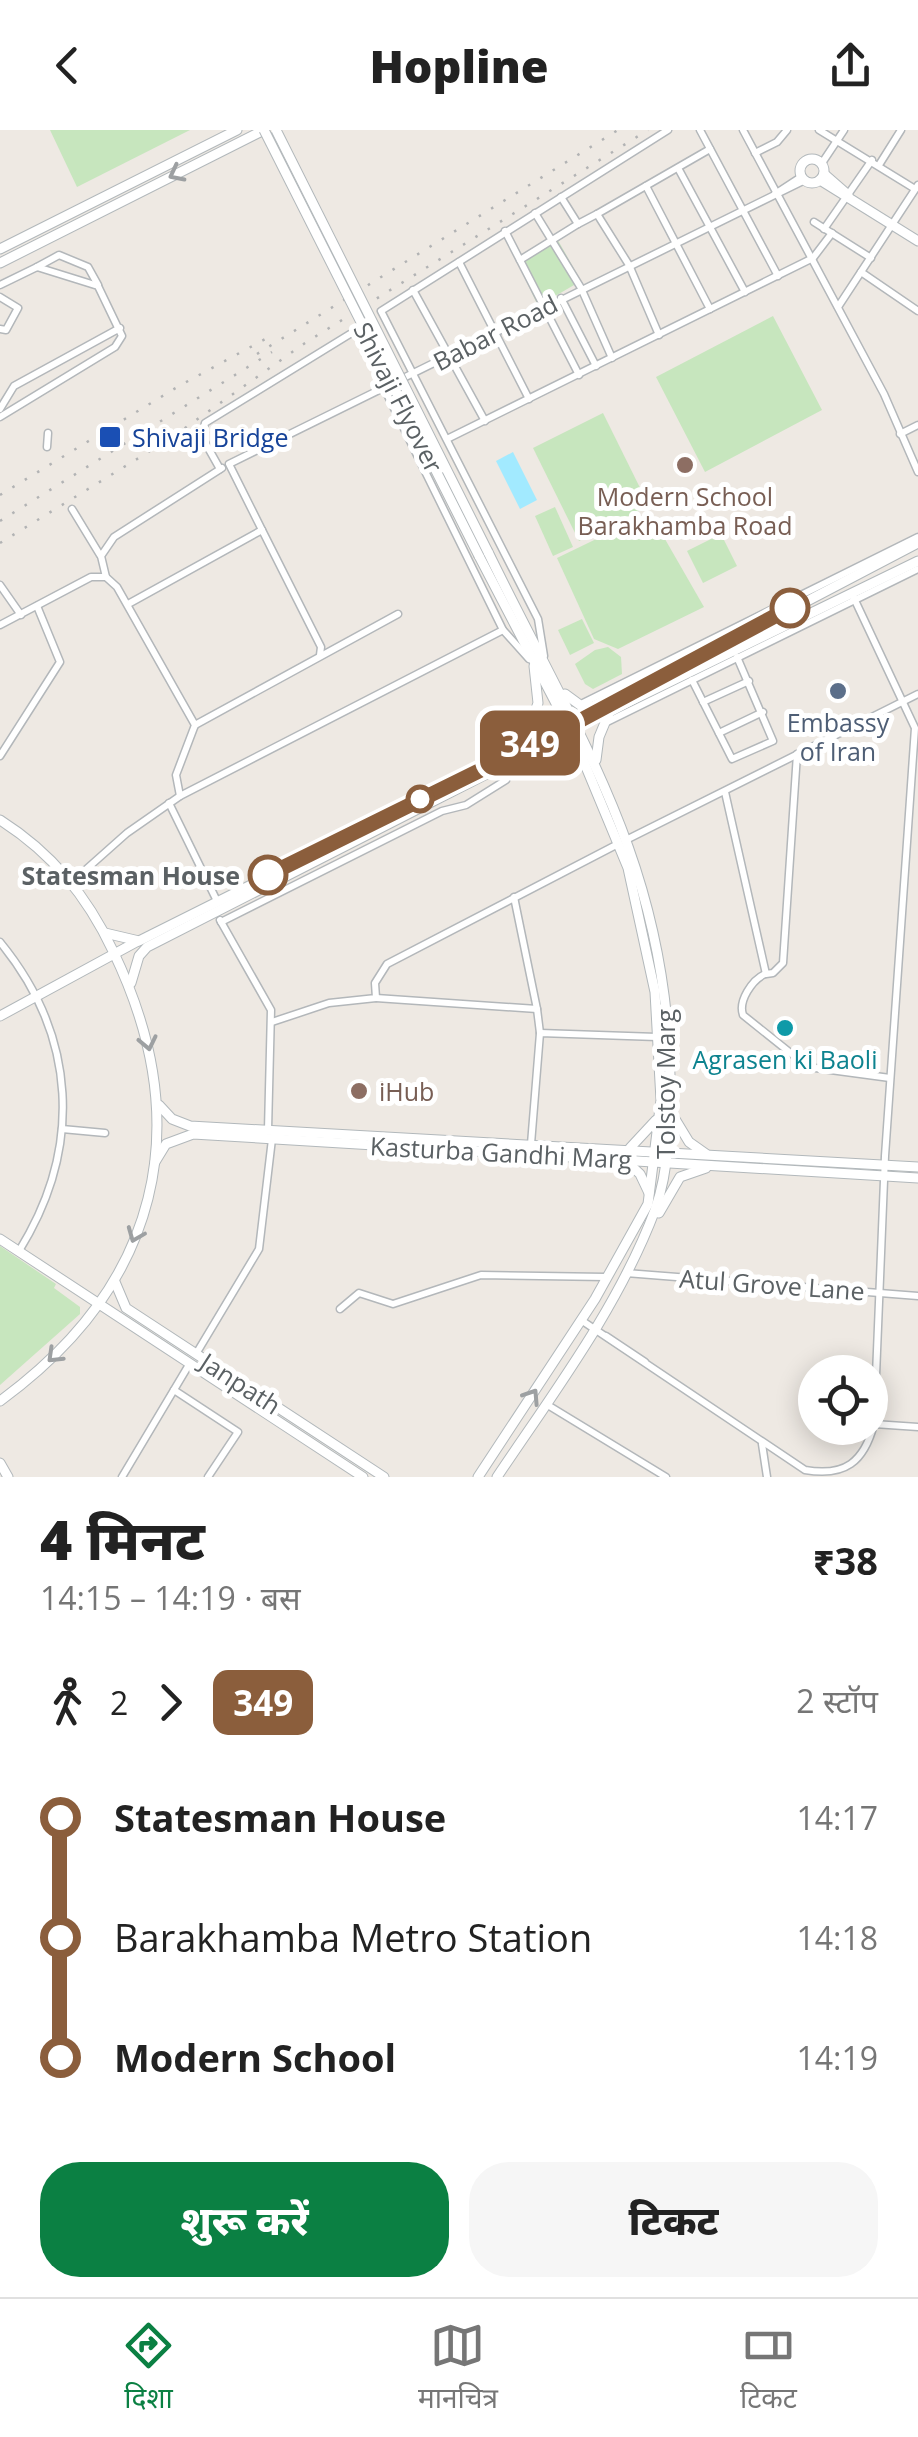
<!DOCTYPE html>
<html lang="hi">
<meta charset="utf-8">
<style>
body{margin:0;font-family:"Open Sans","Noto Sans Devanagari",sans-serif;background:#f6f6f6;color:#222;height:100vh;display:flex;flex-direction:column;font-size:38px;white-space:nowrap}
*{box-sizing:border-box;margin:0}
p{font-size:32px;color:#767676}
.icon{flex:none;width:55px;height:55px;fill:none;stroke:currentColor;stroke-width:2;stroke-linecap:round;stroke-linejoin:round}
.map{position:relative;height:1347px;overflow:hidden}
.drawer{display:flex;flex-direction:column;background:#fff;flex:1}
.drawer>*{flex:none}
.badge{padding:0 20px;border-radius:15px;font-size:35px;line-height:65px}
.controls{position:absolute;left:798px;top:1225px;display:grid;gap:20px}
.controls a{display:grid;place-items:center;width:90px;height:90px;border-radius:50%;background:#fff;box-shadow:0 5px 25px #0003;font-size:50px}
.map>.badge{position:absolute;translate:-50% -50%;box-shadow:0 0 0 5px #fff}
.legs{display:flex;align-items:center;gap:15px;height:110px;padding:0 40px;font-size:32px}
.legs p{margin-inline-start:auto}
.head{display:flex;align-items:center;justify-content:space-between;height:170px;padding:0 40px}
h1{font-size:55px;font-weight:800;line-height:75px}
.primary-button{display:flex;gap:20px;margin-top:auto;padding:20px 40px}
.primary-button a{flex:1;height:115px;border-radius:40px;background:#0b8043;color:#fff;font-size:40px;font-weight:800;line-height:115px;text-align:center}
.primary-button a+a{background:#f6f6f6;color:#222}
ul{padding:0 40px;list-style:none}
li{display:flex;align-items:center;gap:35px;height:120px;font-size:38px}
li i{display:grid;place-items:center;width:15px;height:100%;margin:0 12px;background:currentColor}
li i::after{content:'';width:25px;height:25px;margin:-12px;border:8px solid;border-radius:50%;background:#fff}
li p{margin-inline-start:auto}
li:first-child i{background:linear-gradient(#0000 50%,currentColor 0)}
li:last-child i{background:linear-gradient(currentColor 50%,#0000 0)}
header{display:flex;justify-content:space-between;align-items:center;height:130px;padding:0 40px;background:#fff;font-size:45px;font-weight:800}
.menu{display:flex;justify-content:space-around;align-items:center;height:140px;border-top:2px solid #e0e0e0;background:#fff;font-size:28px;color:#767676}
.menu a{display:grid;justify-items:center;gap:5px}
.menu .active{color:#0b8043}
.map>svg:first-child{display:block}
.green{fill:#c7e6be}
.water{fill:#a2eaff}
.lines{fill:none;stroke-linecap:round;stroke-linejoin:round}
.street-casing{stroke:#b3b7ba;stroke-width:9}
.secondary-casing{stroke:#b2b8bb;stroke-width:11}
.street{stroke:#fff;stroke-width:6}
.secondary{stroke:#fff;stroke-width:9}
.rail{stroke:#b2b3b4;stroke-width:2.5;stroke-dasharray:2.5 12;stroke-linecap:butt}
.secondary-bridge-casing{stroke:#b2b8bb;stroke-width:11;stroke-linecap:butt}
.secondary-bridge{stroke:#fff;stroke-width:9}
.oneway{stroke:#9da0a2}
.line-1-casing{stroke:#fff;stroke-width:22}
.line-1{stroke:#8b5e3c;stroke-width:15}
.transit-dot{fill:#1a4fb4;stroke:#fff;stroke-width:4}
.education-dot{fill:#8d6e63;stroke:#fff;stroke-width:4}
.stop-1-dot{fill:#fff;stroke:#8b5e3c;stroke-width:5}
.service-dot{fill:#5c6f8a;stroke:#fff;stroke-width:4}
.culture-dot{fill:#0f9aa8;stroke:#fff;stroke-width:4}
.labels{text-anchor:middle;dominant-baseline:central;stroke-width:10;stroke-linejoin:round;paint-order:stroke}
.street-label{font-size:25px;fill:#5b6164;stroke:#fff}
.transit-label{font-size:25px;fill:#164399;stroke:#fff;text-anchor:start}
.education-label{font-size:25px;fill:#785e54;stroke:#fff}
.service-label{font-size:25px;fill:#4e5e75;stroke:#fff}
.stop-label{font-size:25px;font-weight:bold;fill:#5b6164;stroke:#fff;text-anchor:end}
.culture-label{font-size:25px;fill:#0d838f;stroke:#fff}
</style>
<header><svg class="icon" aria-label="back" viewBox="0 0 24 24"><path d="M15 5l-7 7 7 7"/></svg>Hopline<svg class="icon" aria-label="share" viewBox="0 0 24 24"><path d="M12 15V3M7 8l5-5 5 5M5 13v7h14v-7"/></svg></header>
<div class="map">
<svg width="918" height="1347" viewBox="0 0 918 1347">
<rect width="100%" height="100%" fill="#eee9e3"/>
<!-- green -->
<g class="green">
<polygon points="50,0 190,0 77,57"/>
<polygon points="555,105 581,151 538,176 516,129"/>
<polygon points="773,186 822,280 705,342 656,247"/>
<polygon points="603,283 649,376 579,411 533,318"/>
<polygon points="555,377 573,417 553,426 535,386"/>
<polygon points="650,383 704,477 618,519 594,509 557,428"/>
<polygon points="721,404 737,436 703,453 687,421"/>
<polygon points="582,489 594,513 570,525 558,500"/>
<polygon points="608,517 621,527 622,544 593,559 585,554 575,534 595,520"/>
<polygon points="0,1116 56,1154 54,1158 80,1177 80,1184 0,1255"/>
</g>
<!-- water -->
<polygon class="water" points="513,322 537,370 520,379 496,331"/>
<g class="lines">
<defs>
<g id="street">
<polyline points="700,0 778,146"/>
<polyline points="743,0 884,264 918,342"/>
<polyline points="819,0 915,59"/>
<polyline points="755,23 777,12 787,0"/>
<polyline points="822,33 844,0"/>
<polyline points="879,35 901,0"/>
<polyline points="678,38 745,162"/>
<polyline points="646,56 710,179"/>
<polyline points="775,64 801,47"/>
<polyline points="561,67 578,94 597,84 629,135 659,205"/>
<polyline points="535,83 581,158 612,228"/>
<polyline points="597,84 710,19"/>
<polyline points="814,92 871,128"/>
<polyline points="824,99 872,30"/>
<polyline points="505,101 579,245"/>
<polyline points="520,130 578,94"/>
<polyline points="459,132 529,269"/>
<polyline points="37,137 59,125 88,137 98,155"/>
<polyline points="861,142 918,181"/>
<polyline points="0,155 37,137 98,156 122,206 115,217 0,287"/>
<polyline points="413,160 485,291"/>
<polyline points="0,167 18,178 6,200 0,199"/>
<polyline points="561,168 596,236"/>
<polyline points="838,177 918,55"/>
<polyline points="384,258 503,500 529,529"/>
<polyline points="0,279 14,256 120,198"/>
<polyline points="900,304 918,295"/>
<polyline points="447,309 813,128 832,103"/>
<polyline points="47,317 48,303"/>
<polyline points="220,339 202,307 205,293 350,204"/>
<polyline points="72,379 100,425"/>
<polyline points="262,400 229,334 805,50"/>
<polyline points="106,447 101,426 114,407 222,338"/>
<polyline points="0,455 21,485"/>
<polyline points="130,473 262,400 321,517 320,525"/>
<polyline points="0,495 91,447 106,447 117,457 195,595 176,645 180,666"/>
<polyline points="544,526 538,489 381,181 668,0"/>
<polyline points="692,550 732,629 773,611 737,527"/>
<polyline points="703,572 749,551"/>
<polyline points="581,574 918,407"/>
<polyline points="605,593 918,439"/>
<polyline points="195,595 398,484"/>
<polyline points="719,603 763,582"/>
<polyline points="0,626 60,532 37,476"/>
<polyline points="725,662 766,844 773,843 783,833 797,624"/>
<polyline points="169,673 217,771"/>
<polyline points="628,709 918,564"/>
<polyline points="73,751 127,703 180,666 503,500"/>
<polyline points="220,790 271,880 268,1000"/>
<polyline points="221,792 442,681 466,675 506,650 501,638"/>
<path d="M0,812c77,94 83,206 19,309"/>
<path d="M765,844c-13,6 -27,27 -22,41l65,52 82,11"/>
<polyline points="376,868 537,879 514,767"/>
<polyline points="537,879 540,903"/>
<polyline points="272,892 329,873 376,868 375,853 387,834 618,714"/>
<polyline points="62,999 105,1003"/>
<polyline points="531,1014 540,903 657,907"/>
<polyline points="626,1143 918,1166"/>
<polyline points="340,1179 359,1163 393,1174 481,1145 606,1147"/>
<path d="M581,1190l224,150c40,7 59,-8 69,-46l11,-268 30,-428 -63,-134"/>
<polyline points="606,1206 645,1232"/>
<polyline points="196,1224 259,1119 272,1009"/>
<polyline points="174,1260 238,1302 208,1347"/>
<polyline points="546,1274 666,1347"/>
<polyline points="874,1294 918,1297"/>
<polyline points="762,1314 767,1347"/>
<polyline points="122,1347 190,1233"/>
</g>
<g id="secondary">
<circle cx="812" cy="41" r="12"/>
<polyline points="824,44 848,65"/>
<polyline points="820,50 918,111"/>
<polyline points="0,119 237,0"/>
<polyline points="0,133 264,0"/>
<path d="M488,422c89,183 178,310 182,523 0,44 0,93 -15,135 -36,96 -101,182 -158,267"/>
<polyline points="565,564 580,575 601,578"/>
<polyline points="523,617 538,573 534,536"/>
<polyline points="544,620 566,621 583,635"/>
<polyline points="596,630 599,607 609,583"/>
<path d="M0,690c52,33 87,76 113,131 85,176 46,334 -113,450"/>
<polyline points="105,803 139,811 567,597 918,413"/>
<polyline points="131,853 139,826 147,817 610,581 918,431"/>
<polyline points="0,886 138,811"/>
<polyline points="159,975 172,989 190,996 918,1037"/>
<polyline points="672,984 689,1012 706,1024"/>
<polyline points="630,1018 656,990"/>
<polyline points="624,1029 640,1044 649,1063"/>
<polyline points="155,1032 166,1014 193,1004 918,1048"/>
<polyline points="659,1083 680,1047 706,1038"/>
<polyline points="0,1109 363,1347"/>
<polyline points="115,1152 126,1178 384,1347"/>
<polyline points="0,1333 8,1347"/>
<polyline points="478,1347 595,1169 648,1074 661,970 655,862 628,738 574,608 479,426"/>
</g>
</defs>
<!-- street casing -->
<use href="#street" class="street-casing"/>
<!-- secondary casing -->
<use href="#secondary" class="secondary-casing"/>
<!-- street -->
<use href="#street" class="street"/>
<!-- secondary -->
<use href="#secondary" class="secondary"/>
<!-- rail -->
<g class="rail">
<polyline points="257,224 618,0"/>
<polyline points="0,365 179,256 267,208"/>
<polyline points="0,391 272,222"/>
<polyline points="0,413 168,310 305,213 648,0"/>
</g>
<defs>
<g id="secondary-bridge">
<polyline points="264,0 479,426"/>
<polyline points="276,0 488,422"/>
</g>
</defs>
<!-- secondary-bridge casing -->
<use href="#secondary-bridge" class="secondary-bridge-casing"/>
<!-- secondary-bridge -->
<use href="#secondary-bridge" class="secondary-bridge"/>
</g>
<!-- one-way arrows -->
<defs><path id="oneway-chevron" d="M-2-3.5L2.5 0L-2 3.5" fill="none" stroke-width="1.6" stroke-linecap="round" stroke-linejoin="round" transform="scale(2.5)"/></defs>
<g class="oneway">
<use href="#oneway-chevron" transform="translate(176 44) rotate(153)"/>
<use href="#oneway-chevron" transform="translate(148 913) rotate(78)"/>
<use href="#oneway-chevron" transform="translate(135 1105) rotate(112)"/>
<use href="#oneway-chevron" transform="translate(54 1226) rotate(136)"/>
<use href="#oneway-chevron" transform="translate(532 1266) rotate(-57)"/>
</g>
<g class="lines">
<defs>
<polyline id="line-1" points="268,745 568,597 790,478"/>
</defs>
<!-- line-1 casing -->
<use href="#line-1" class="line-1-casing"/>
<!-- line-1 -->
<use href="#line-1" class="line-1"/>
</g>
<!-- markers -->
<rect class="transit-dot" x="98" y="295" width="24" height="24" rx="5"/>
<g class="education-dot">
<circle cx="685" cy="335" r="10"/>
<circle cx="359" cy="961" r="10"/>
</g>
<g class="stop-1-dot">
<circle cx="790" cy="478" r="18"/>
<circle cx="420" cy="669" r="12"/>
<circle cx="268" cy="745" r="18"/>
</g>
<circle class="service-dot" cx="838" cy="561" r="10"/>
<circle class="culture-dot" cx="785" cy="898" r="10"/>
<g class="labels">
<!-- street labels -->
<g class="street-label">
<text transform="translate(495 202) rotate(-27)">Babar Road</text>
<text transform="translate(399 267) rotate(63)">Shivaji Flyover</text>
<text transform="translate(665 954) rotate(-90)">Tolstoy Marg</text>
<text transform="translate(501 1022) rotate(3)">Kasturba Gandhi Marg</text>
<text transform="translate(772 1154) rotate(4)">Atul Grove Lane</text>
<text transform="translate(241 1253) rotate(33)">Janpath</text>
</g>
<!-- transit labels -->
<g class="transit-label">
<text x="132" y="307">Shivaji Bridge</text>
</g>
<!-- education labels -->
<g class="education-label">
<text x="685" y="366">Modern School<tspan x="685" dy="29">Barakhamba Road</tspan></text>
<text x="379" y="961" text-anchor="start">iHub</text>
</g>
<!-- service labels -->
<g class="service-label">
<text x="838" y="592">Embassy<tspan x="838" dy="29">of Iran</tspan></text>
</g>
<!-- stop labels -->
<g class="stop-label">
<text x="240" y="745">Statesman House</text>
</g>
<!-- culture labels -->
<g class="culture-label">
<text x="785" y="929">Agrasen ki Baoli</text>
</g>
</g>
</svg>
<div class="controls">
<a><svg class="icon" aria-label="locate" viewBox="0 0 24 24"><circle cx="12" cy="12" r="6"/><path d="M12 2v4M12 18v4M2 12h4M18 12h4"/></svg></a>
</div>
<b class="badge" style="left:530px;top:613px;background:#8b5e3c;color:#fff">349</b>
</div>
<section class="drawer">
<div class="head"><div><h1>4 मिनट</h1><p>14:15 – 14:19 · बस</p></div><b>₹38</b></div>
<div class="legs"><svg class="icon" aria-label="walk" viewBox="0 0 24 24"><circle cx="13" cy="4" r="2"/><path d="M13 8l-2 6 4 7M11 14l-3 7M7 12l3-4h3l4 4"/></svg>2<svg class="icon" aria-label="forward" viewBox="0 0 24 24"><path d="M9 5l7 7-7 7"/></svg><b class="badge" style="background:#8b5e3c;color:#fff">349</b><p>2 स्टॉप</p></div>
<ul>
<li><i style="color:#8b5e3c"></i><b>Statesman House</b><p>14:17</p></li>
<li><i style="color:#8b5e3c"></i><span>Barakhamba Metro Station</span><p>14:18</p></li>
<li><i style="color:#8b5e3c"></i><b>Modern School</b><p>14:19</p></li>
</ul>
<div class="primary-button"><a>शुरू करें</a><a>टिकट</a></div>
</section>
<nav class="menu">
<a class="active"><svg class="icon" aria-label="directions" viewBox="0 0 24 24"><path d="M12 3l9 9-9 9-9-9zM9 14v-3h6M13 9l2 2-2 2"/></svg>दिशा</a>
<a><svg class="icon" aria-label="map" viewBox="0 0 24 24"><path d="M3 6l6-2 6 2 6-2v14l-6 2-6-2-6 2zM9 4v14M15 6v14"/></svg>मानचित्र</a>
<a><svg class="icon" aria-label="tickets" viewBox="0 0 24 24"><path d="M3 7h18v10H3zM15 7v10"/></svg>टिकट</a>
</nav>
